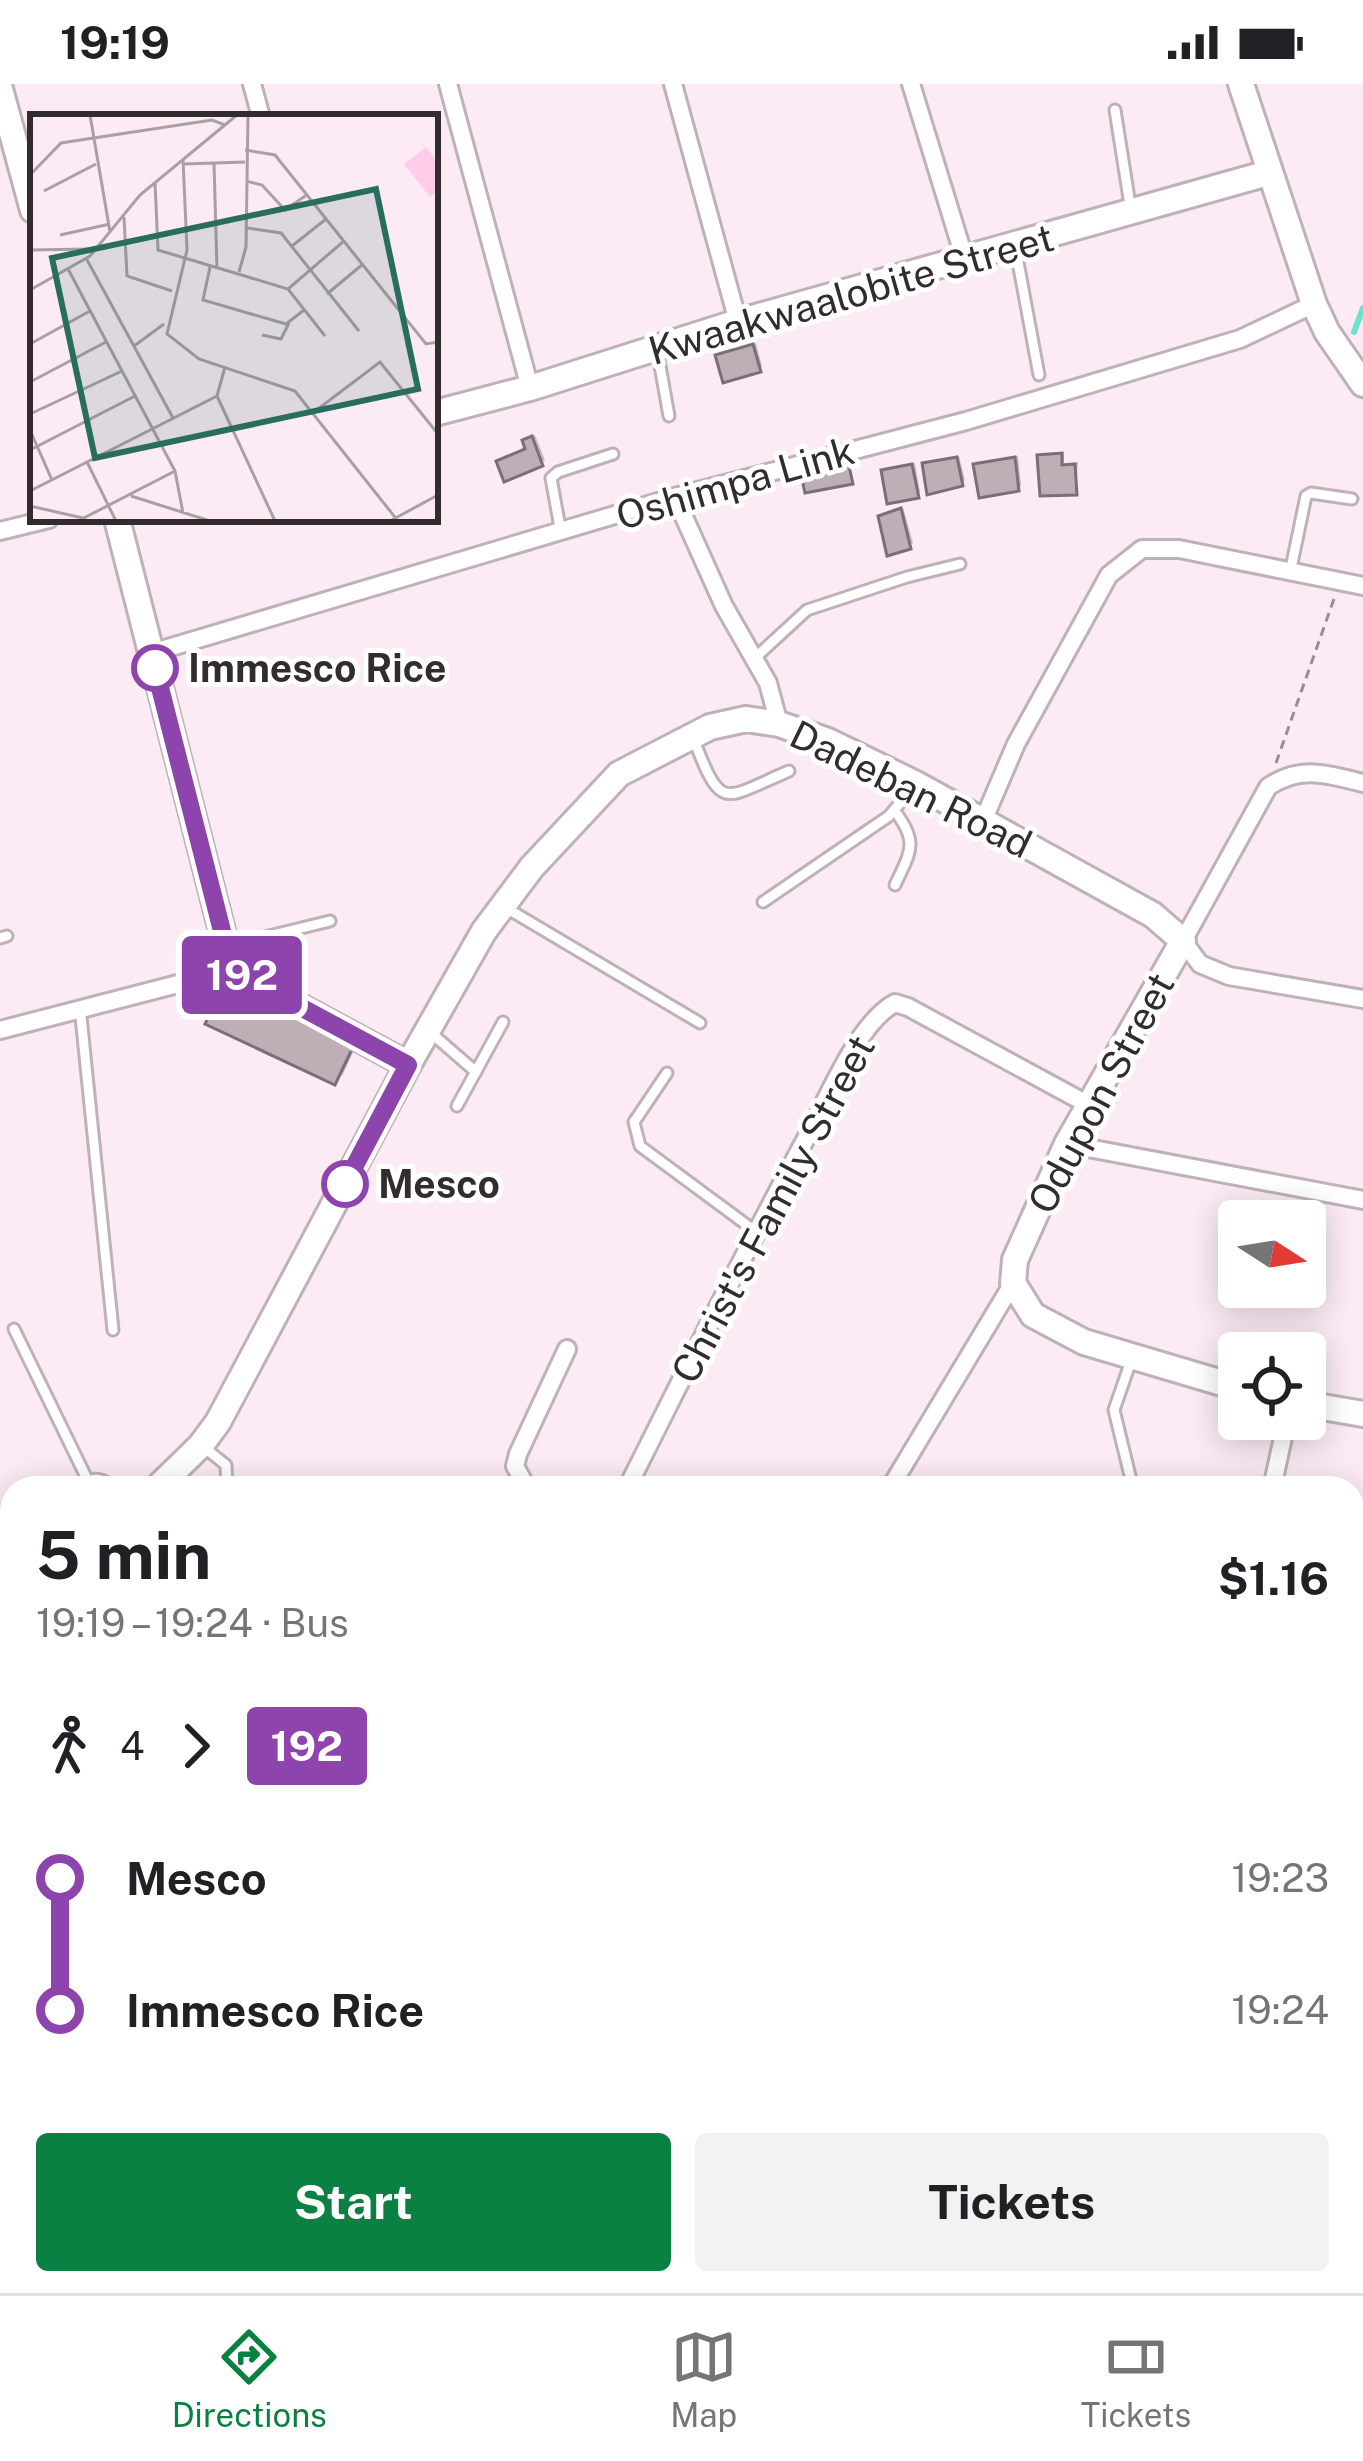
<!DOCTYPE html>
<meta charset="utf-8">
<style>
body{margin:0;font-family:"Public Sans",sans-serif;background:#f2f2f2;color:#202124;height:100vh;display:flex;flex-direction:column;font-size:45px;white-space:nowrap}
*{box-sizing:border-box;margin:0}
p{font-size:39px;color:#757577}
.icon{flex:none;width:66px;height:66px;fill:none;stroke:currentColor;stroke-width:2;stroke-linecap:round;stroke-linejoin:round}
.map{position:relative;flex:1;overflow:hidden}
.drawer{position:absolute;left:0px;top:1392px;width:1365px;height:819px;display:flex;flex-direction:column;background:#fff;border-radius:36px 36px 0 0;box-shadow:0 6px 30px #0003}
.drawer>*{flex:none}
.badge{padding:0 24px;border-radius:9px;font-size:42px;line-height:78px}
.needle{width:78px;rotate:102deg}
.tools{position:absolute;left:1218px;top:1116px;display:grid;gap:24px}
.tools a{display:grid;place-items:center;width:108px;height:108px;border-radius:12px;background:#fff;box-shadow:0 6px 30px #0003;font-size:60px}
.map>.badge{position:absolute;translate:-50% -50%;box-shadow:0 0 0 6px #fff}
.legs{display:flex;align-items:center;gap:18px;height:132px;padding:0 36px;font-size:39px}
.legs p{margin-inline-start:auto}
.head{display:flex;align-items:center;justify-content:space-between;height:204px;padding:0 36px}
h1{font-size:66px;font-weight:700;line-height:90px}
.cta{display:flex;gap:24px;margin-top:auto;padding:24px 36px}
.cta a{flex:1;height:138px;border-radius:12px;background:#0b8043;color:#fff;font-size:48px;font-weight:700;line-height:138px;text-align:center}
.cta a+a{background:#f2f2f2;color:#202124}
ul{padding:0 36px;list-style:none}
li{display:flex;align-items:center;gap:42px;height:132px;font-size:45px}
li i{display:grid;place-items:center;width:18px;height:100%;margin:0 15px;background:currentColor}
li i::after{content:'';width:30px;height:30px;margin:-15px;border:9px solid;border-radius:50%;background:#fff}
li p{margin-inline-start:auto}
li:first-child i{background:linear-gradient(#0000 50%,currentColor 0)}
li:last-child i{background:linear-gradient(currentColor 50%,#0000 0)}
.status{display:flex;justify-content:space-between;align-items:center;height:84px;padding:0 60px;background:#fff;direction:ltr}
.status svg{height:33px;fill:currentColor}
.tabs{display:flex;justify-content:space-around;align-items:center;height:168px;border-top:3px solid #e0e0e0;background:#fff;font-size:33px;color:#757577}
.tabs a{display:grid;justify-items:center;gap:6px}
.tabs .current{color:#0b8043}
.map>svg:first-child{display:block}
.shadow{fill:#0003}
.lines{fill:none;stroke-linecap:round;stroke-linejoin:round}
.stream{stroke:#6ce3ca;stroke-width:6}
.building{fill:#beafb7;stroke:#7c6e76;stroke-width:3}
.lane-casing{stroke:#c0b1b9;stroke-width:15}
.street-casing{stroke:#c0b1b9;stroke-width:22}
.secondary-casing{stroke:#c0b1b9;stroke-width:30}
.path{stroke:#998d93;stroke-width:3;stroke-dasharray:9 6;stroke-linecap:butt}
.lane{stroke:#fff;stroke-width:9}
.street{stroke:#fff;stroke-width:16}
.secondary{stroke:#fff;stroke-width:24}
.line-1-casing{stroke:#fff;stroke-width:27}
.line-1{stroke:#8e44ad;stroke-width:18}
.stop-1-dot{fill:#fff;stroke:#8e44ad;stroke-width:6}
.labels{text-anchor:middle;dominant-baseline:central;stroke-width:10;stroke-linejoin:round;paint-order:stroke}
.street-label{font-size:39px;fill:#322c2f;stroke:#fff}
.stop-label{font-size:39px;font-weight:bold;fill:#322c2f;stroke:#fff;text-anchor:start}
.inset-road{fill:none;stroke:#ab9fa5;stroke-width:3}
.view{fill:#296d60;fill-opacity:0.15;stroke:#296d60;stroke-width:6}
.inset-edge{fill:none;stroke:#322c2f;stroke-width:6}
</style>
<div class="status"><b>19:19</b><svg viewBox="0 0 49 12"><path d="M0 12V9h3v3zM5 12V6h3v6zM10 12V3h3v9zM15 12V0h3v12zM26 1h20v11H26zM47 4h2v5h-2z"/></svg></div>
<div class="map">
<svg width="1363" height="2209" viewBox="0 0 1363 2209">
<rect width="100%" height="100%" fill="#fcebf4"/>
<!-- shadow -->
<g class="shadow">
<polygon points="756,259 762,282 759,285 718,272"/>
<polygon points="535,351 545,376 541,379 528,364 528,354"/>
<polygon points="1064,368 1064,379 1078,378 1076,408 1040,372"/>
<polygon points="959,372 965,396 962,399 925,380"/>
<polygon points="1018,372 1021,401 1018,404 976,381"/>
<polygon points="915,379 920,408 917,411 884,387"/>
<polygon points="903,423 913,459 909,462 884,430"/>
<polygon points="234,893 360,953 343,990 335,998 226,901"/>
<polygon points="69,2199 170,2199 175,2209 49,2209"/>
</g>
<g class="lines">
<!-- stream -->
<g class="stream">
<polyline points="1354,248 1363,224"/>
<polyline points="0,1543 12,1564"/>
<polyline points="0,2098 12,2093"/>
</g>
</g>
<!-- building -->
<g class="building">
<polygon points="753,260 761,288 723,299 715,271"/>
<polygon points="532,352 543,382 504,398 496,377 525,365 522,356"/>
<polygon points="1062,369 1062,381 1075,380 1077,411 1040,412 1037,371"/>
<polygon points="847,373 853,400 805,409 800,386"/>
<polygon points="957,373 963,402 927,411 922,379"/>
<polygon points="1015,373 1019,407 979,414 973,380"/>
<polygon points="912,380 919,414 887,420 881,386"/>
<polygon points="901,424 911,465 887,472 878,432"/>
<polygon points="224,900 354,961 335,1001 205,940"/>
<polygon points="72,2199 159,2199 164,2209 52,2209"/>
</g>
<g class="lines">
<defs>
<g id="lane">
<polyline points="1115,26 1131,127"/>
<polyline points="1015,162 1039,291"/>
<polyline points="657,265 669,332"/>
<polyline points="561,449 551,394 558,388 613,370"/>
<polyline points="1290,489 1306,412 1311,409 1352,415"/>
<polyline points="756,573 807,526 907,493 960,480"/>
<path d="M694,656c28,73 29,59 95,31"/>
<path d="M894,726c25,32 17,41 1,75"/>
<polyline points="763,818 889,732 916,700"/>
<polyline points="503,822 700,939"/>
<polyline points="0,854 7,852"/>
<polyline points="228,862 330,837"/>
<polyline points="80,923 113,1246"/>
<polyline points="430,948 476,988"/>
<polyline points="667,989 634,1038 640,1062 755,1147"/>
<polyline points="457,1022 503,938"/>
<polyline points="14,1245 88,1397"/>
<polyline points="1132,1274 1114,1326 1133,1404"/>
<polyline points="201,1361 226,1381 227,1404"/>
<path d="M75,1404c14,-8 25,-15 37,0"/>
<polyline points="12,1442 12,1450"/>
<polyline points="0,1884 12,1878"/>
<polyline points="0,2049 12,2074"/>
<polyline points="199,2199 203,2209"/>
<polyline points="407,2199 413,2209"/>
</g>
<g id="street">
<polyline points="252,0 261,33"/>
<polyline points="448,0 530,304"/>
<polyline points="673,0 738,238"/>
<polyline points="911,0 965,176"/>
<polyline points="675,413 724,522 768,599 779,640"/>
<polyline points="0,447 49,435"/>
<polyline points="151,569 675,413 966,337 1240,255 1314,220"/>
<path d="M1363,699c-37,-9 -63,-18 -95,4l-85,154 17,23 29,12 134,23"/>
<polyline points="983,737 1016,660 1109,491 1142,465 1179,465 1363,502"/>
<polyline points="0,946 232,886"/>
<polyline points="1067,1060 1363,1116"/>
<polyline points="527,1404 515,1382 518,1370 567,1265"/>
<path d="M627,1404c60,-119 118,-238 182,-355 19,-36 50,-111 86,-130l13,4 179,97"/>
<polyline points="890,1404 1013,1199"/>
<polyline points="1272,1404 1287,1335"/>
<polyline points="0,1511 12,1532"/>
<polyline points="1353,1588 1363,1572"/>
<polyline points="1353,1591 1356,1619 1363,1632"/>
<polyline points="1353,1793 1363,1789"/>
<polyline points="0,2122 12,2116"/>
<polyline points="521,2209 542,2199"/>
</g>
<g id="secondary">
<polyline points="1241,0 1314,220 1327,248 1363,300"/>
<polyline points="0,5 33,126"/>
<polyline points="435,329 530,304 738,238 1268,89"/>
<polyline points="117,435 232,886 408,981"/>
<polyline points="1305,1320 1363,1330"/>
<polyline points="157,1404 201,1361 218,1338 408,981 484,847 532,783 619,690 710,643 746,635 779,640 828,657 916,700 1153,831 1183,857 1067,1060 1015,1176 1013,1199 1033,1231 1084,1258 1239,1304"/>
<polyline points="0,1494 12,1487"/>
</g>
</defs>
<!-- lane casing -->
<use href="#lane" class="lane-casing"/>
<!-- street casing -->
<use href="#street" class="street-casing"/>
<!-- secondary casing -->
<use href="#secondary" class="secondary-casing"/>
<!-- path -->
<polyline class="path" points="1276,679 1335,512"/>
<!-- lane -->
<use href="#lane" class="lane"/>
<!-- street -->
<use href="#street" class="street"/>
<!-- secondary -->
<use href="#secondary" class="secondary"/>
</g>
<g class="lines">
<defs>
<polyline id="line-1" points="155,584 232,886 408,981 345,1100"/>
</defs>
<!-- line-1 casing -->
<use href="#line-1" class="line-1-casing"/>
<!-- line-1 -->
<use href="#line-1" class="line-1"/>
</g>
<!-- markers -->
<g class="stop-1-dot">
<circle cx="155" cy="584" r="21"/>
<circle cx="345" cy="1100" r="21"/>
</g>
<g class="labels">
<!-- street labels -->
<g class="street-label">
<text transform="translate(851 210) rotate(-16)">Kwaakwaalobite Street</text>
<text transform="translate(735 399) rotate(-16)">Oshimpa Link</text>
<text transform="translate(911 705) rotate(26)">Dadeban Road</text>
<text transform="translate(1101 1009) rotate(-62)">Odupon Street</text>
<text transform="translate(773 1125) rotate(-62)">Christ's Family Street</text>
</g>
<!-- stop labels -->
<g class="stop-label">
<text x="188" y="584">Immesco Rice</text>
<text x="378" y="1100">Mesco</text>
</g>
</g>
<!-- overview -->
<g transform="translate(30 30)">
<rect width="408" height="408" fill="#fcebf4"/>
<path d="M396,33l12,15v29l-8,6 -26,-33z" fill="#ffcde8"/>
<path class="inset-road" d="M60,1l20,117M215,36l30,5 151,189 12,-2M153,45l4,91 -20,84 32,25 96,32 103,130M184,49l3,106M154,50l61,-2M0,61l31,-32 151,-23 13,5M216,67l16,4 23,25 23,-16M125,68l3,68 130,39 37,47M14,77l52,-27M94,103l3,59 45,15M217,114l34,5 78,98M30,121l50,-11M262,132l34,-27M0,136l58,-1M56,144l87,160M180,153l-7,33 83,24 18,-14M38,155l107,202 8,42M209,158l7,-25 2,-132M258,175l56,-48M0,176l60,-34 50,-61 97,-80M297,180l36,-30M232,221l19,4 8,-16M0,230l60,-33M104,232l30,-22M0,268l76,-40M187,282l58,125M284,298l66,-50 58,72M0,300l92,-43M0,316l22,50M0,336l105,-54M57,348l29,59M0,377l187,-95 8,-29M101,382l76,24M0,392l53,12M48,407l97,-50M360,407l48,-26"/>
<path class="view" d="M346,75l42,200 -323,69 -43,-200z"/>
<rect width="408" height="408" class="inset-edge"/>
</g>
</svg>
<div class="tools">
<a><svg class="needle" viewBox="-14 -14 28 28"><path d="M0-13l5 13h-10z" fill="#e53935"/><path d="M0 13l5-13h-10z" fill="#757577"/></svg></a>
<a><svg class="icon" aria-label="locate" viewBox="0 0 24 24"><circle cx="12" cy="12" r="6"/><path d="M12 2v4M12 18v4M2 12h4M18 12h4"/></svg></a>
</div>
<b class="badge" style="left:242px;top:891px;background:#8e44ad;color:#fff">192</b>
<section class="drawer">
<div class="head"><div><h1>5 min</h1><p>19:19 – 19:24 · Bus</p></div><b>$1.16</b></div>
<div class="legs"><svg class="icon" aria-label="walk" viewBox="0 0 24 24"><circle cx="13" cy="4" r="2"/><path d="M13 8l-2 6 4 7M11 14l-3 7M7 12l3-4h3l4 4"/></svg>4<svg class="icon" aria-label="forward" viewBox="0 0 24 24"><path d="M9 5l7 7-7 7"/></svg><b class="badge" style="background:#8e44ad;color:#fff">192</b></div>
<ul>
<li><i style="color:#8e44ad"></i><b>Mesco</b><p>19:23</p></li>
<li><i style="color:#8e44ad"></i><b>Immesco Rice</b><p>19:24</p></li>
</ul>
<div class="cta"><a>Start</a><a>Tickets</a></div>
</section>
</div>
<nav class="tabs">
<a class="current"><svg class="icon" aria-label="directions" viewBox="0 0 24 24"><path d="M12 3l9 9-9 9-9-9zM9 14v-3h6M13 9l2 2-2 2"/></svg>Directions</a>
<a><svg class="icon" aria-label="map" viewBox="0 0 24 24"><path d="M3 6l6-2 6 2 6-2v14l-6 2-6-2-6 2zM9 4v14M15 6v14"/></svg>Map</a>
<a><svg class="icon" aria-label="tickets" viewBox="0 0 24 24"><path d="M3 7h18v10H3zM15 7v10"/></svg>Tickets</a>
</nav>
